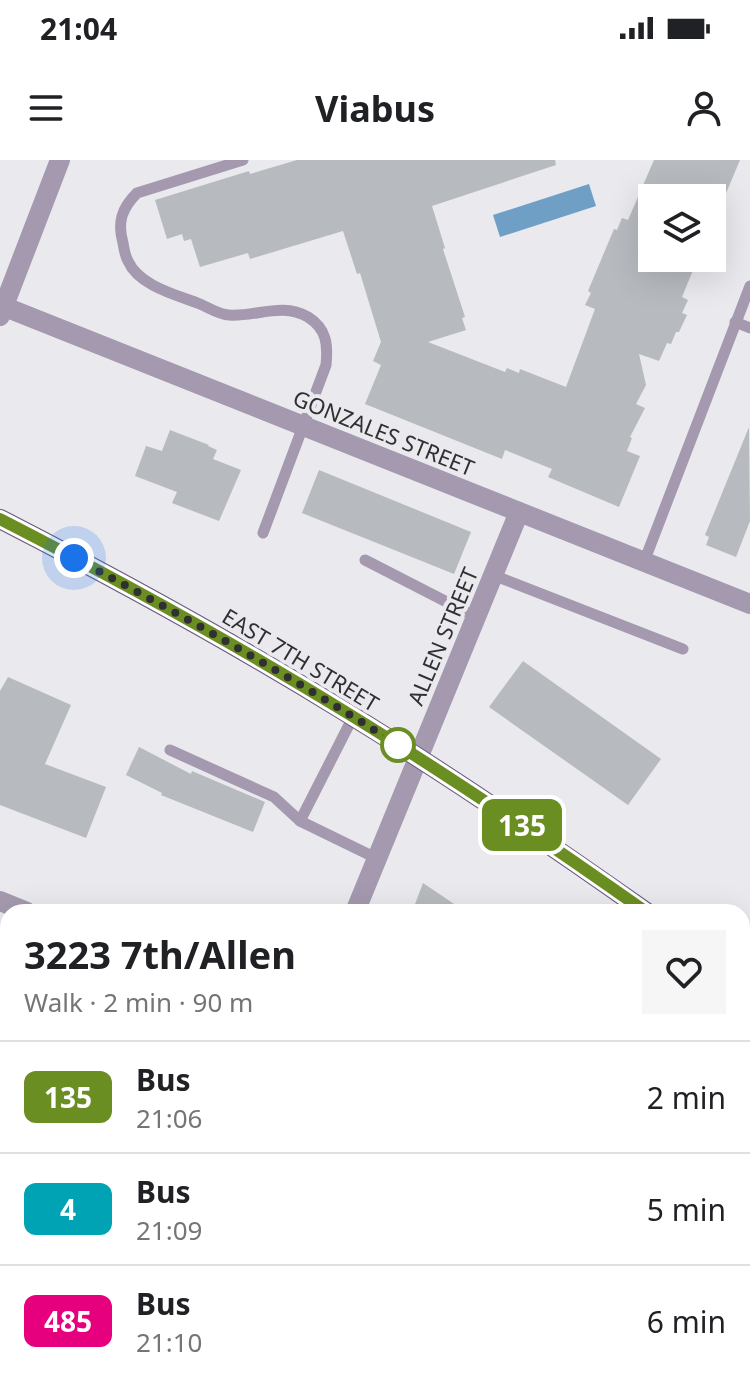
<!DOCTYPE html>
<meta charset="utf-8">
<style>
body{margin:0;font-family:"Noto Sans",sans-serif;background:#f6f6f6;color:#202124;height:100vh;display:flex;flex-direction:column;font-size:30px;white-space:nowrap}
*{box-sizing:border-box;margin:0}
p{font-size:26px;color:#757577}
.icon{flex:none;width:44px;height:44px;fill:none;stroke:currentColor;stroke-width:2;stroke-linecap:round;stroke-linejoin:round}
.map{position:relative;flex:1;overflow:hidden}
.details{position:absolute;left:0px;top:744px;width:750px;height:488px;display:flex;flex-direction:column;background:#fff;border-radius:24px 24px 0 0;box-shadow:0 8px 32px #0002}
.details>*{flex:none}
.badge{padding:0 16px;border-radius:12px;font-size:28px;line-height:52px}
.buttons{position:absolute;left:638px;top:24px;display:grid;gap:16px}
.buttons a{display:grid;place-items:center;width:88px;height:88px;border-radius:0px;background:#fff;box-shadow:0 8px 32px #0002;font-size:40px}
.you{position:absolute;width:40px;height:40px;margin:-20px;border:6px solid #fff;border-radius:50%;background:#1a73e8;box-shadow:0 0 0 12px #1a73e833}
.map>.badge{position:absolute;translate:-50% -50%;box-shadow:0 0 0 4px #fff}
.round{display:grid;place-items:center;flex:none;width:84px;height:84px;border-radius:0px;background:#f6f6f6}
.summary{display:flex;align-items:center;justify-content:space-between;height:136px;padding:0 24px}
h1{font-size:38px;font-weight:700;line-height:60px}
ul{padding:0;list-style:none}
li{display:flex;align-items:center;gap:24px;height:112px;padding:0 24px;border-top:2px solid #e0e0e0}
li div{flex:1}
li b{display:block;font-size:30px}
li em{font-style:normal}
li .badge{min-width:88px;font-weight:700;text-align:center}
.status{display:flex;justify-content:space-between;align-items:center;height:56px;padding:0 40px;background:#fff;direction:ltr}
.status svg{height:22px;fill:currentColor}
header{display:flex;justify-content:space-between;align-items:center;height:104px;padding:0 24px;background:#fff;font-size:36px;font-weight:700}
.map>svg:first-child{display:block}
.water{fill:#709fc5}
.building{fill:#b7babf}
.lines{fill:none;stroke-linecap:round;stroke-linejoin:round}
.service{stroke:#a499ae;stroke-width:11}
.minor{stroke:#a499ae;stroke-width:20}
.tertiary{stroke:#a499ae;stroke-width:20}
.primary{stroke:#6a567c;stroke-width:20}
.line-casing{stroke:#fff;stroke-width:18}
.line{stroke:#6b8e23;stroke-width:12}
.walk{stroke:#303033;stroke-width:8;stroke-dasharray:0 14.4}
.stop-dot{fill:#fff;stroke:#6b8e23;stroke-width:4}
.labels{text-anchor:middle;dominant-baseline:central;stroke-width:8;stroke-linejoin:round;paint-order:stroke}
.street-label{font-size:22px;fill:#303033;stroke:#e9e9ee}
</style>
<div class="status"><b>21:04</b><svg viewBox="0 0 49 12"><path d="M0 12V9h3v3zM5 12V6h3v6zM10 12V3h3v9zM15 12V0h3v12zM26 1h20v11H26zM47 4h2v5h-2z"/></svg></div>
<header><svg class="icon" aria-label="menu" viewBox="0 0 24 24"><path d="M4 6h16M4 12h16M4 18h16"/></svg>Viabus<svg class="icon" aria-label="person" viewBox="0 0 24 24"><circle cx="12" cy="8" r="4"/><path d="M4 21q1-7 8-7t8 7"/></svg></header>
<div class="map">
<svg width="750" height="1232" viewBox="0 0 750 1232">
<rect width="100%" height="100%" fill="#e9e9ee"/>
<!-- water -->
<polygon class="water" points="589,24 596,46 500,77 493,55"/>
<!-- building -->
<g class="building">
<polygon points="297,0 555,0 556,5 432,46 445,88 443,89 465,157 462,158 466,170 428,182 505,212 507,208 519,213 520,209 566,227 595,149 585,145 591,133 588,131 614,69 617,70 622,58 628,60 654,0 740,0 724,38 652,38 652,98 698,98 682,137 688,140 682,153 687,155 679,172 676,172 671,184 667,183 659,201 639,194 646,225 636,244 645,248 630,277 632,278 627,291 640,296 619,347 548,317 552,309 505,290 502,299 365,244 381,205 373,201 381,182 360,113 357,114 343,71 250,99 248,93 200,107 191,79 184,81 182,74 167,79 155,40 249,11 250,14"/>
<polygon points="749,267 750,361 736,397 706,385 709,377 705,375"/>
<polygon points="170,270 209,285 208,286 217,290 213,299 241,310 219,361 172,343 177,332 135,316 146,286 162,291"/>
<polygon points="319,310 471,372 454,414 302,353"/>
<polygon points="523,501 661,599 628,645 489,547"/>
<polygon points="8,517 71,545 45,604 106,627 86,678 0,645 0,531"/>
<polygon points="139,587 191,614 192,611 265,642 253,672 161,635 162,633 126,615"/>
<polygon points="423,723 466,752 412,752"/>
</g>
<g class="lines">
<!-- service -->
<g class="service">
<path d="M243,0l-106,33c-15,15 -20,29 -14,50 1,6 2,13 5,18 11,25 49,34 72,43 9,4 20,11 29,11 27,2 53,-13 79,2 19,12 20,28 18,48l-63,168"/>
<polyline points="735,162 750,168"/>
<polyline points="365,400 476,457"/>
<polyline points="644,402 750,126"/>
<polyline points="493,415 683,489"/>
<polyline points="353,557 300,661 378,699"/>
<polyline points="170,590 274,637 300,661"/>
<polyline points="742,846 750,833"/>
<polyline points="742,891 750,897"/>
<polyline points="8,920 6,923 8,946"/>
<polyline points="742,1134 750,1138"/>
<polyline points="0,1224 19,1232"/>
<polyline points="497,1232 501,1224"/>
</g>
<!-- minor -->
<g class="minor">
<polyline points="0,145 750,444"/>
<polyline points="0,741 27,752"/>
<polyline points="355,752 519,352"/>
<polyline points="518,1224 539,1232"/>
<polyline points="171,1232 174,1224"/>
</g>
<!-- tertiary -->
<polyline class="tertiary" points="0,156 60,0"/>
<!-- primary -->
<g class="primary">
<path d="M0,359c117,60 232,123 344,192 103,63 203,131 302,201"/>
<polyline points="742,825 750,831"/>
</g>
</g>
<g class="lines">
<defs>
<path id="line" d="M0,359c117,60 232,123 344,192 103,63 203,131 302,201"/>
</defs>
<!-- line casing -->
<use href="#line" class="line-casing"/>
<!-- line -->
<use href="#line" class="line"/>
<!-- walk -->
<path class="walk" d="M74,398c110,58 219,120 324,187"/>
</g>
<!-- markers -->
<circle class="stop-dot" cx="398" cy="585" r="16"/>
<g class="labels">
<!-- street labels -->
<g class="street-label">
<text transform="translate(384 272) rotate(22)">GONZALES STREET</text>
<text transform="translate(442 476) rotate(-67)">ALLEN STREET</text>
<text transform="translate(301 499) rotate(31)">EAST 7TH STREET</text>
</g>
</g>
</svg>
<div class="buttons">
<a><svg class="icon" aria-label="layers" viewBox="0 0 24 24"><path d="M12 4l9 5-9 5-9-5zM3 14l9 5 9-5"/></svg></a>
</div>
<div class="you" style="left:74px;top:398px"></div>
<b class="badge" style="left:522px;top:665px;background:#6b8e23;color:#fff">135</b>
<section class="details">
<div class="summary"><div><h1>3223 7th/Allen</h1><p>Walk · 2 min · 90 m</p></div><a class="round"><svg class="icon" aria-label="heart" viewBox="0 0 24 24"><path d="M12 20l-8-8c-3-5 5-10 8-4 3-6 11-1 8 4z"/></svg></a></div>
<ul>
<li><span class="badge" style="background:#6b8e23;color:#fff">135</span><div><b>Bus</b><p>21:06</p></div><em>2 min</em></li>
<li><span class="badge" style="background:#00a3b4;color:#fff">4</span><div><b>Bus</b><p>21:09</p></div><em>5 min</em></li>
<li><span class="badge" style="background:#e6007e;color:#fff">485</span><div><b>Bus</b><p>21:10</p></div><em>6 min</em></li>
</ul>
</section>
</div>
